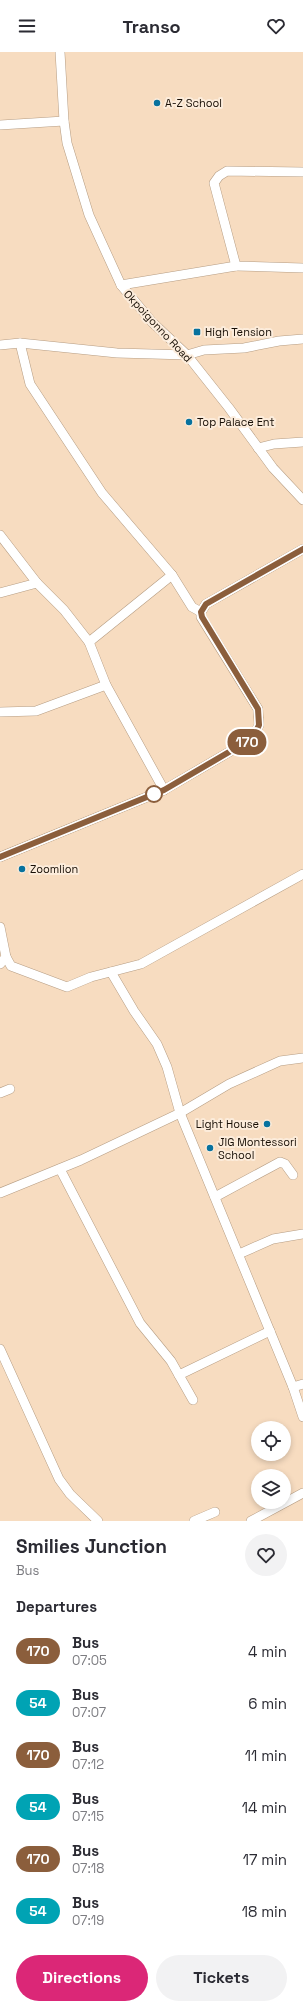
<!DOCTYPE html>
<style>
body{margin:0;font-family:"Space Grotesk",sans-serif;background:#f2f2f3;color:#2b2b33;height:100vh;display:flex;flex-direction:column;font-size:15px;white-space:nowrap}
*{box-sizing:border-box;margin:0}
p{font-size:13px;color:#7c7c81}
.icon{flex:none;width:22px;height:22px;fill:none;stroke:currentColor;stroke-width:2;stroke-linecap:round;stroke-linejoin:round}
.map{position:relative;height:1469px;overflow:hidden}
.drawer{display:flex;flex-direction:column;background:#fff;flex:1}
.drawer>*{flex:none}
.badge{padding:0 8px;border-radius:13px;font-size:14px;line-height:26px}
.fabs{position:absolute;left:251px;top:1369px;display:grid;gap:8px}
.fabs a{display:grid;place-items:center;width:40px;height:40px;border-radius:50%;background:#fff;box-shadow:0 2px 6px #0003;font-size:20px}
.map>.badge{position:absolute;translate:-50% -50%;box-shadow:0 0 0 2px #fff}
h2{padding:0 16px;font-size:15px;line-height:36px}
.round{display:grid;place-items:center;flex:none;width:42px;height:42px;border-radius:21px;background:#f2f2f3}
.headline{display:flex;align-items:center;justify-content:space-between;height:68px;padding:0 16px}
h1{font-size:19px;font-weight:600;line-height:30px}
.cta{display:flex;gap:8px;margin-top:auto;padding:8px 16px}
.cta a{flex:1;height:46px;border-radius:24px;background:#db2777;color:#fff;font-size:16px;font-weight:600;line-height:46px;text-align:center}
.cta a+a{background:#f2f2f3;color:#2b2b33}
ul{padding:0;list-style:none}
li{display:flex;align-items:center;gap:12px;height:52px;padding:0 16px}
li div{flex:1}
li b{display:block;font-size:15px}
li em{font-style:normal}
li .badge{min-width:44px;font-weight:700;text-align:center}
header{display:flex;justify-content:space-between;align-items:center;height:52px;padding:0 16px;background:#fff;font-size:18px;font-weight:600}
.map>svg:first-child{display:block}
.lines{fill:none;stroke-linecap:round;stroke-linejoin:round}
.minor-casing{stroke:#b69d83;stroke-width:10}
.minor{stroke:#fff;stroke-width:9}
.line-casing{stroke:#fff;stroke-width:9}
.line{stroke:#8b5e3c;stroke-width:6}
.poi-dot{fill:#07729e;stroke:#fcecdb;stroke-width:1.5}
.stop-dot{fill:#fff;stroke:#8b5e3c;stroke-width:2}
.labels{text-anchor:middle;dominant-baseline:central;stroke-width:4;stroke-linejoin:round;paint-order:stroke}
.poi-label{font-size:11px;fill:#170e05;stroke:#fcecdb;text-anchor:start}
.street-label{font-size:11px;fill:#170e05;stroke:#fcecdb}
</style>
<header><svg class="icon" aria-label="menu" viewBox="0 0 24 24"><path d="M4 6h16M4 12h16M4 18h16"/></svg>Transo<svg class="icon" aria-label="heart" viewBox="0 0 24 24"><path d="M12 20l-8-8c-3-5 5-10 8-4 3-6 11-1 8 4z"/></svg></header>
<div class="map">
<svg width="303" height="1469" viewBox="0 0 303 1469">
<rect width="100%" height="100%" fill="#f7dcc0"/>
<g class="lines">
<defs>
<g id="minor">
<polyline points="60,0 64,69 67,91 89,163 121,233 152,270 187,303 229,356 273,416 303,448"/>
<polyline points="0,73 64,69"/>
<polyline points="303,120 227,119 219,124 214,131 236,214 303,216"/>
<polyline points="121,233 236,214"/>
<polyline points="20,291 30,332 102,441 172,523 192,555 201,560"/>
<polyline points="0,293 20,291 117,301 187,303 204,298 244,296 279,289 303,287"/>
<polyline points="258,396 274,392 303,390"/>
<polyline points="0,483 37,531 64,558 89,590 106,633 164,738"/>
<polyline points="0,541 37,531"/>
<polyline points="89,590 172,523"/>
<polyline points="0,660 36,659 106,633"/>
<polyline points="0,805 164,738 253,686 259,673 258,657 201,565 201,560 206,552 303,497"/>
<polyline points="0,875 6,905 0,912"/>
<polyline points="6,905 11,914 67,935 91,925 141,912 303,822"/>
<polyline points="111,920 134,959 157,992 167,1015 180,1061 293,1335 303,1365"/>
<polyline points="0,1041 10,1037"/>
<polyline points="60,1117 140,1271 171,1309 193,1348"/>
<polyline points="0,1141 81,1108 180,1061 229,1032 280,1009 303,1006"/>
<polyline points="215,1145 280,1110 285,1112 293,1123"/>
<polyline points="239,1202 273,1187 303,1182"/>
<polyline points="0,1297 59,1427 70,1442 98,1469"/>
<polyline points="179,1323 270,1279"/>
<polyline points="293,1335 303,1332"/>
<polyline points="194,1469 215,1460"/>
<polyline points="251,1469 303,1441"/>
</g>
</defs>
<!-- minor casing -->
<use href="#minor" class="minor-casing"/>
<!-- minor -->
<use href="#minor" class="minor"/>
</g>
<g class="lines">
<defs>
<polyline id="line" points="0,805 164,738 253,686 259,673 258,657 202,565 201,560 206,552 303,497"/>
</defs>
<!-- line casing -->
<use href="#line" class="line-casing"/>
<!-- line -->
<use href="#line" class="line"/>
</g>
<!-- markers -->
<g class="poi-dot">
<circle cx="157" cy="51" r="4"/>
<rect x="193" y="276" width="8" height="8" rx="2"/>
<circle cx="189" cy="370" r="4"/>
<circle cx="22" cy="817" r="4"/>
<circle cx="267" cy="1072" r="4"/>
<circle cx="210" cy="1096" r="4"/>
</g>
<circle class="stop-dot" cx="154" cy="742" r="8"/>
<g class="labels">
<!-- poi labels -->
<g class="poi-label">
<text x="165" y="51">A-Z School</text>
<text x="205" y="280">High Tension</text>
<text x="197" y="370">Top Palace Ent</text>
<text x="30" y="817">Zoomlion</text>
<text x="259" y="1072" text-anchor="end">Light House</text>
<text x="218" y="1090">JIG Montessori<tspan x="218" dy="13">School</tspan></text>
</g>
<!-- street labels -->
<g class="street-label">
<text transform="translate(158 274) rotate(47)">Okpoigonno Road</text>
</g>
</g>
</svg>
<div class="fabs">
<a><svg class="icon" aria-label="locate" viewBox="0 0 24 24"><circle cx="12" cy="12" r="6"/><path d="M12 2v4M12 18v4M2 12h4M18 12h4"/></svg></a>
<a><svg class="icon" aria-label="layers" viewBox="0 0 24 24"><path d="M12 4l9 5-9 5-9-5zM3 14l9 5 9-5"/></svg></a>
</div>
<b class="badge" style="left:247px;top:690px;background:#8b5e3c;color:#fff">170</b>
</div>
<section class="drawer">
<div class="headline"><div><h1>Smilies Junction</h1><p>Bus</p></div><a class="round"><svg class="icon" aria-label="heart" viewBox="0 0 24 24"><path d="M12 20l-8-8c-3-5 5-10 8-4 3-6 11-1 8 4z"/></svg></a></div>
<h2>Departures</h2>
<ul>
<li><span class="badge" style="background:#8b5e3c;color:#fff">170</span><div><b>Bus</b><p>07:05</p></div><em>4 min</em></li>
<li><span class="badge" style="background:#00a3b4;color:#fff">54</span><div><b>Bus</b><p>07:07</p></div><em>6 min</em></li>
<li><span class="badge" style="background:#8b5e3c;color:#fff">170</span><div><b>Bus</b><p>07:12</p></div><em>11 min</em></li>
<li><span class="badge" style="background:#00a3b4;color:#fff">54</span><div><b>Bus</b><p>07:15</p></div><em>14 min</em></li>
<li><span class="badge" style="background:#8b5e3c;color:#fff">170</span><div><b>Bus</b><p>07:18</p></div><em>17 min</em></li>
<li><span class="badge" style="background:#00a3b4;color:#fff">54</span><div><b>Bus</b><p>07:19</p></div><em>18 min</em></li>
</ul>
<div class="cta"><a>Directions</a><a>Tickets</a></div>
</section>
